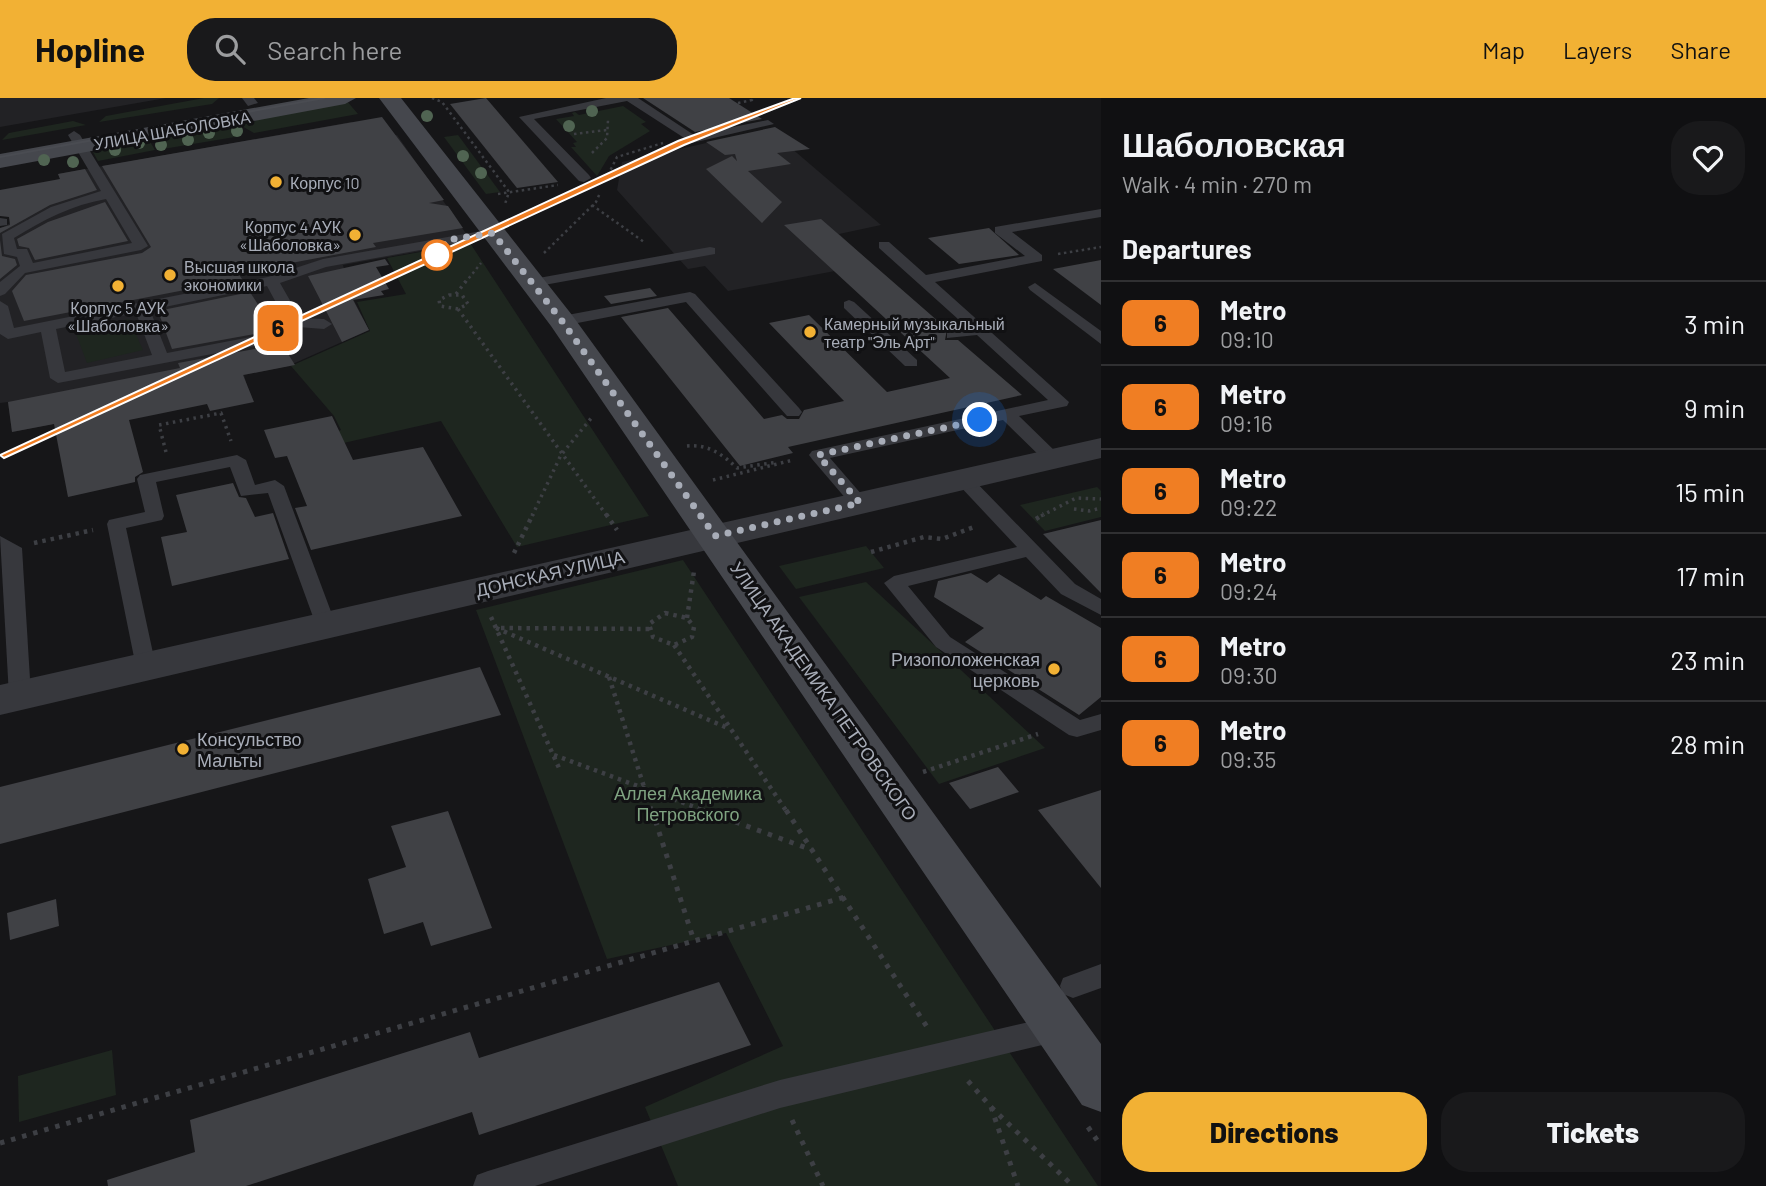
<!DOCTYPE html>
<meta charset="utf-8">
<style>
body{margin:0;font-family:Barlow,sans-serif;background:#19191b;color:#f1f3f6;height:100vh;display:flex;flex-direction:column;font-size:26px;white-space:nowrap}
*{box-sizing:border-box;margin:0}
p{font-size:23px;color:#9c9d9f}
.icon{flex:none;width:38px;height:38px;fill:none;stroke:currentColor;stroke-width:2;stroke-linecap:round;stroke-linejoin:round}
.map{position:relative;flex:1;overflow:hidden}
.drawer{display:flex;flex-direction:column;background:#101012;width:665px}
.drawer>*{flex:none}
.badge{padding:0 14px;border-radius:10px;font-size:24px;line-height:46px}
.you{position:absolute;width:35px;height:35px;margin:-18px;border:5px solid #fff;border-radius:50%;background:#1a73e8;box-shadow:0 0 0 10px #1a73e833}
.map>.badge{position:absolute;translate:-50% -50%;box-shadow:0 0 0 4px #fff}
h2{padding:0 21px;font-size:26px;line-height:63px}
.round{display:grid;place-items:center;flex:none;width:74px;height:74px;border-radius:28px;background:#19191b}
.head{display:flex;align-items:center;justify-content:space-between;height:119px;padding:0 21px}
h1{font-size:33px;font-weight:800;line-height:52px}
.primary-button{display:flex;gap:14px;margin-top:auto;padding:14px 21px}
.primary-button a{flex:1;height:80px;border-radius:28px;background:#f2b134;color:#111;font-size:28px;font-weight:800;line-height:80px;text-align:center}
.primary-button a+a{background:#19191b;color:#f1f3f6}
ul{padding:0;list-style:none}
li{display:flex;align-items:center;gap:21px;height:84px;padding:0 21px;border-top:2px solid #303032}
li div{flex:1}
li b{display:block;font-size:26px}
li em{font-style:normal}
li .badge{min-width:77px;font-weight:700;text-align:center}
header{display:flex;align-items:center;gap:42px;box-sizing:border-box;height:98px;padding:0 35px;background:#f2b134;color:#111}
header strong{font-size:33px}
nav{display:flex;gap:38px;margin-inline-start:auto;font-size:24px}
.search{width:490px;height:63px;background:#19191b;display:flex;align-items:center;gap:18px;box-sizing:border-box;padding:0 24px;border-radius:28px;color:#9c9d9f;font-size:26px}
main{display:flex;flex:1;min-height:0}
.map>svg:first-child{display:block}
.built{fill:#222225}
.green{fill:#1e261f}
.building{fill:#404145}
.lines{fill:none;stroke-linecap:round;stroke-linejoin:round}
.path-far3{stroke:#3d3f44;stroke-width:2.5;stroke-dasharray:2.5 3.5;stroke-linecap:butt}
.path-far2{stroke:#3d3f44;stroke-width:3.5;stroke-dasharray:2.5 4.5;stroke-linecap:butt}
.path-far1{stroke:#3d3f44;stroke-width:4.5;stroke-dasharray:3.5 5;stroke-linecap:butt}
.path{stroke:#3d3f44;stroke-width:5;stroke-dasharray:4.5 7;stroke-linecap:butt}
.lane{fill:#37383d;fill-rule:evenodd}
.street{fill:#37383d;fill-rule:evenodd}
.secondary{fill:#45474d;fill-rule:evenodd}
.tram{stroke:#4a4c52;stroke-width:2}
.tree{fill:#506452}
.line{fill:#f07e23;stroke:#fff;stroke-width:2}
.walk{stroke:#a8adb8;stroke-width:7;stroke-dasharray:0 12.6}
.poi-dot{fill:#f2b134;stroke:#111113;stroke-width:2.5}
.stop-dot{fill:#fff;stroke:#f07e23;stroke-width:3.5}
.labels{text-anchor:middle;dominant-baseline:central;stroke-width:6;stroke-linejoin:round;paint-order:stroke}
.far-street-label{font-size:16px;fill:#a8adb8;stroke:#111113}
.far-poi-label{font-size:16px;fill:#a8adb8;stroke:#111113;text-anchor:start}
.street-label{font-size:18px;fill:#a8adb8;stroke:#111113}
.poi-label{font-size:18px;fill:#a8adb8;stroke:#111113;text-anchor:end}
.park-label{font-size:18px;fill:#7fa381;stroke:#111113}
</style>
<header>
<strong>Hopline</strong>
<div class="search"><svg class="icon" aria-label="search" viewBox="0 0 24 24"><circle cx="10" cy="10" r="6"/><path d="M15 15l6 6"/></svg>Search here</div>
<nav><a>Map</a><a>Layers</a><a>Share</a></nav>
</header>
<main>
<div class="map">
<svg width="1101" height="1088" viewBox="0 0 1101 1088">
<rect width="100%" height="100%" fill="#161618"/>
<!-- built -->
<g class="built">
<polygon points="0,0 166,0 0,29"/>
<polygon points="352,24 367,42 397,37 472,144 343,167 344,171 339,173 369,232 288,268 244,277 247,288 12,334 8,304 0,305 0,131 65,93 58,76"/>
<polygon points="769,31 881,127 839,136 872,166 728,193 705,168 688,171 617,92 622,64"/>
</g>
<!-- green -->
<g class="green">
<polygon points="204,0 219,0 212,6 99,24 106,18"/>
<polygon points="346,2 358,16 254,35 240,27 256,23 259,18"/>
<polygon points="623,8 646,24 641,26 650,33 609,58 597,78 571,49 576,49 573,45 577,44 556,21 574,18 572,15 575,14 579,17"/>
<polygon points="73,23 86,27 2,42 9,35"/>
<polygon points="233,27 241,38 163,51 156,42 193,30 202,33"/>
<polygon points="458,37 500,94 486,96 444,39"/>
<polygon points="149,42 155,52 98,63 93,54"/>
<polygon points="470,145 649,418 517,449 441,323 339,346 333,335 341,332 334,318 291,268 370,233 357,204 406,196 387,160"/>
<polygon points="129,221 143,252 87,265 75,233"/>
<polygon points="1097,389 1101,393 1101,419 1045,433 1020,407"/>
<polygon points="866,448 884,470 796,491 779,468"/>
<polygon points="683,462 1098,1088 678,1088 645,1009 783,948 726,835 607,861 476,512"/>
<polygon points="866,484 1045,650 939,686 799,499"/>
<polygon points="112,952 116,997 19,1024 18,978"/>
</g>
<!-- building -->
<g class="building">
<polygon points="486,0 558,84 517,90 450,6"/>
<polygon points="643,0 729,0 762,21 695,34"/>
<polygon points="382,19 444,102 429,105 448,108 463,130 373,145 376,149 238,175 242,181 24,223 12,193 26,177 142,155 151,149 102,68"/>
<polygon points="775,29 810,51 777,55 791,66 748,73 782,104 762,125 706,71 732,58 737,63 735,56 725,57 706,44"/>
<polygon points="85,71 97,92 50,107 0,135 0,130 10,127 9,119 0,118 0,92 60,81 58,76"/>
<polygon points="105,104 128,143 35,162 29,150 19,148 17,141 48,124"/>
<polygon points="821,121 947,231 945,242 958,242 1022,297 788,349 793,355 740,368 621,219 668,210 764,321 782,317 787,321 799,321 804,312 844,303 769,225 809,217 887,294 950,280 784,127"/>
<polygon points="989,130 1019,157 959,166 928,140"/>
<polygon points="0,142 2,158 15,161 17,167 0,181"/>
<polygon points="385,161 389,167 376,169 389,191 381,193 384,197 353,202 369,232 342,244 308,178"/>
<polygon points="1101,162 1101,207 1053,171"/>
<polygon points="650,190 657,198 611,206 604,198"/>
<polygon points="250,194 272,229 265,234 172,251 158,213"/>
<polygon points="280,243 295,267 243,277 254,304 210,313 207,306 129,322 143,374 135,379 135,384 68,399 54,326 12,334 8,304 180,270 178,265 271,248"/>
<polygon points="332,318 353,362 423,349 462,418 311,452 295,410 307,408 287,358 275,360 264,332"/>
<polygon points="233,385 239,399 246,400 255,419 273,415 289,461 172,488 161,439 187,434 176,397"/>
<polygon points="1101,422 1101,495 1043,436"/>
<polygon points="971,475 987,485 999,476 1041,502 1046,498 1101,530 1101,599 1079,617 965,544 984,530 934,499 938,483"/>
<polygon points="480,569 501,617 0,746 0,689"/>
<polygon points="998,669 1019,694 970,711 949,685"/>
<polygon points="1101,692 1101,790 1038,712"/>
<polygon points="448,713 492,830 431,848 423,824 384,836 368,781 406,769 391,728"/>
<polygon points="56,801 59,828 10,842 7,815"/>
<polygon points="719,884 751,947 479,1037 472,1014 246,1088 108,1088 107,1082 195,1054 190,1022 470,934 479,960"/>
</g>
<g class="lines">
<!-- path-far3 -->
<g class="path-far3">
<polyline points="432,0 442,4 509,94 505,106"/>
<polyline points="738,5 752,2 750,0"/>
<polyline points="574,36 607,32"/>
<polyline points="592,55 607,40 608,22"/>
<polyline points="608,77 617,59 663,45"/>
<polyline points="498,96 558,87"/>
<polyline points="592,107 644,144"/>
<polyline points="544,155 596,104 600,95"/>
<polyline points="1058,156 1101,149"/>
<polyline points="465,185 481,165"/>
</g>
<!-- path-far2 -->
<g class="path-far2">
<polyline points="456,196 466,183"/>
<polygon points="449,197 462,197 468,206 458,211 440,208 439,202"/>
<polyline points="458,211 607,418"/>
<path d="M687,348c21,-2 35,8 50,22l41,-6"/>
<polyline points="166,354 159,327 221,315 231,343"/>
<polyline points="713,382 793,362"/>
<polyline points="1074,411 1089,413 1101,410"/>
<polyline points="532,418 561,357 593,318"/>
<polyline points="1041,418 1076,400 1101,401"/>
</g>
<!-- path-far1 -->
<g class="path-far1">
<polyline points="606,416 617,432"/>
<polyline points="1036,421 1044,416"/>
<polyline points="34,445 93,432"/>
<polyline points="871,454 924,439 942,441 974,429"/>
<polyline points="514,455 533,416"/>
<polygon points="665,515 687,520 694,529 692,539 674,547 653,539 649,526"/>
<polyline points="491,519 559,670"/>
<polyline points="687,520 694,473"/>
<polyline points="496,530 730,631"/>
<polyline points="501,530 649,531"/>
<polyline points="674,547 787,714"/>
<polyline points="609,579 652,714"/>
<polyline points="554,657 708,714"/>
<polyline points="923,674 1038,636"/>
</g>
<!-- path -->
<g class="path">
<polyline points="652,712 694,843"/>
<polyline points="703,712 812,752"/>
<polyline points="786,712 929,932"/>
<polyline points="968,983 991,1009 1018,1088"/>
<polyline points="991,1009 1073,1088"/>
<polyline points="792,1022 823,1088"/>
<polyline points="1088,1029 1101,1048"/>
<polyline points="0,1045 845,799"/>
</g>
<!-- lane -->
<g class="lane">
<polygon points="242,0 254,0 258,5 248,8"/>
<polygon points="606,0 638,0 694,37 768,22 774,26 692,45 627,3 534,21 589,77 591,80 584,84 579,83 519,19"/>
<path d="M74,33l6,4 68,111 -7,4 -116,23 -20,21 -5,2v-14l20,-16 -3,-9 -13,-3 -2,-20 49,-27 50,-16 -33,-56zM106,101l26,44 -99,20 -6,-14h-10l-3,-11c29,-18 58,-33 92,-39z"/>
<polygon points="1101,111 1101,119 1012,134 1042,157 1042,163 935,184 1069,304 1067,308 1019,318 1059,357 1062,361 1059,365 1047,365 1003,322 830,360 869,405 867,409 853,409 812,361 809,357 812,353 1048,302 977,237 947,240 947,234 968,230 879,150 879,144 889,144 926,177 1025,158 995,135 995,129"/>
<polygon points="0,120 7,121 7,127 0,128"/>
<path d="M493,131l7,4 -2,3 -172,31 -46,16 20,35 24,1 8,5 -8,5 -26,-2 -27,16 -213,40 -8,-5 -9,-46 -33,7 -8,-5v-33l8,5 6,22 254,-51 55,-18zM267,188l19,35 -20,13 -99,19 -17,-43zM136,215l16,42 -87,17 -9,-43z"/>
<polygon points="710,149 715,150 715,156 533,189 526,185 533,181"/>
<polygon points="1035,185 1101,233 1101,246 1030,192 1028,189"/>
<polygon points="690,194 695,196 799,310 802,314 799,318 787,318 686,204 562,228 554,223 562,218"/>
<polygon points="849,202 854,204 917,262 917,268 905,268 844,210 844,204"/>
<polygon points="237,357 246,362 255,387 275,382 284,388 336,527 326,534 316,527 268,395 241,398 230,369 156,384 164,418 162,422 126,430 156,569 153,574 137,574 107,426 109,422 145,414 137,381 140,377"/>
<polygon points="963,376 969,377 1075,486 1101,501 1101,517 1061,496 1026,459 908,488 950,539 1080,622 1101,616 1101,632 1077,639 1069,637 936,549 884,485 894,478 1017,449 957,385 954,381 957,377"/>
<polygon points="0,438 22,450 31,598 28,604 12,604 9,598"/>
<polygon points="1101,866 1101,890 1073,900 1063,896 1060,888 1063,880"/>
<polygon points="1059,917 1069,921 1073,930 1069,939 1059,943 780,1010 535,1088 473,1088 477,1077 488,1073 780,982"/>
</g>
<!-- street -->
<polygon class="street" points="1101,340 1101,360 0,617 0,587"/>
<!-- secondary -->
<g class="secondary">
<polygon points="309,0 356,0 345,6 0,70 0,56"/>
<polygon points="379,0 401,0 572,217 1101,946 1101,1014 1082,1007 551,228"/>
</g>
<!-- tram -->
<polyline class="tram" points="0,59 324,0"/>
</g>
<!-- trees -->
<g class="tree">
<circle cx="592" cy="13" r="6"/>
<circle cx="427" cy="18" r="6"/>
<circle cx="569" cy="28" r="6"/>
<circle cx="237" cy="33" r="6"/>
<circle cx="209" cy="35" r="6"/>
<circle cx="188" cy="42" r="6"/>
<circle cx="139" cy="45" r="6"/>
<circle cx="161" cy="47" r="6"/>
<circle cx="115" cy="52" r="6"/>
<circle cx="463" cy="58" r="6"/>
<circle cx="44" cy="62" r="6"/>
<circle cx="73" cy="64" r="6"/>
<circle cx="481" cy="75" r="6"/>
</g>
<!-- line -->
<polygon class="line" points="795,0 801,0 684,47 4,360 0,357 678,43"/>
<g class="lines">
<!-- walk -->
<polyline class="walk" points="437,157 447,142 493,135 562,223 715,438 860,405 818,357 980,322"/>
</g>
<!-- markers -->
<g class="poi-dot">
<circle cx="276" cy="84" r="7"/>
<circle cx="355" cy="137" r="7"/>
<circle cx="170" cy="177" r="7"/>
<circle cx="118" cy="188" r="7"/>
<circle cx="810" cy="234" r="7"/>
<circle cx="1054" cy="571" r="7"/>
<circle cx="183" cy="651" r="7"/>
</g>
<circle class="stop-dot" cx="437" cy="157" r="14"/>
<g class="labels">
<!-- far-street labels -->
<g class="far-street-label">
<text transform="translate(172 32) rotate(-10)">УЛИЦА ШАБОЛОВКА</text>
</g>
<!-- far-poi labels -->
<g class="far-poi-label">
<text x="290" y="84">Корпус 10</text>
<text x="341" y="128" text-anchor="end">Корпус 4 АУК<tspan x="341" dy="18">«Шаболовка»</tspan></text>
<text x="184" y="168">Высшая школа<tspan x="184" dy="18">экономики</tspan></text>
<text x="118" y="209" text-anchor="middle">Корпус 5 АУК<tspan x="118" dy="18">«Шаболовка»</tspan></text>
<text x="824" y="225">Камерный музыкальный<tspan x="824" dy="18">театр "Эль Арт"</tspan></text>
</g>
<!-- street labels -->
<g class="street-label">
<text transform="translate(550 475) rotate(-13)">ДОНСКАЯ УЛИЦА</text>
<text transform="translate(824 593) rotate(55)">УЛИЦА АКАДЕМИКА ПЕТРОВСКОГО</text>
</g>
<!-- poi labels -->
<g class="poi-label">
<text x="1040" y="561">Ризоположенская<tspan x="1040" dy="21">церковь</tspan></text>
<text x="197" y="641" text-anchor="start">Консульство<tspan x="197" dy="21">Мальты</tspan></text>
</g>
<!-- park labels -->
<g class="park-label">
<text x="688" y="695">Аллея Академика<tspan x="688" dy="21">Петровского</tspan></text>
</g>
</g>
</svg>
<div class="you" style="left:980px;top:322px"></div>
<b class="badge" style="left:278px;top:230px;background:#f07e23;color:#111">6</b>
</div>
<section class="drawer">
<div class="head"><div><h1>Шаболовская</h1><p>Walk · 4 min · 270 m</p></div><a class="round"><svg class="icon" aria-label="heart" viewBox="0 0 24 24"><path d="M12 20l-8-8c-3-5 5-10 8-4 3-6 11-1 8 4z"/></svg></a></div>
<h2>Departures</h2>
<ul>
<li><span class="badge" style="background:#f07e23;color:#111">6</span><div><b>Metro</b><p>09:10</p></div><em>3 min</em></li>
<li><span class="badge" style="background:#f07e23;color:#111">6</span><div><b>Metro</b><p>09:16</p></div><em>9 min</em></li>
<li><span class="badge" style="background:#f07e23;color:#111">6</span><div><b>Metro</b><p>09:22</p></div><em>15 min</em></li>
<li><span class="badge" style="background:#f07e23;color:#111">6</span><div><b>Metro</b><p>09:24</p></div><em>17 min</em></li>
<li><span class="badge" style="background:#f07e23;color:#111">6</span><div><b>Metro</b><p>09:30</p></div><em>23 min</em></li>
<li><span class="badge" style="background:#f07e23;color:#111">6</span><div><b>Metro</b><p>09:35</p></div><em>28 min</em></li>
</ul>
<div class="primary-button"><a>Directions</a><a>Tickets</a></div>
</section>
</main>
